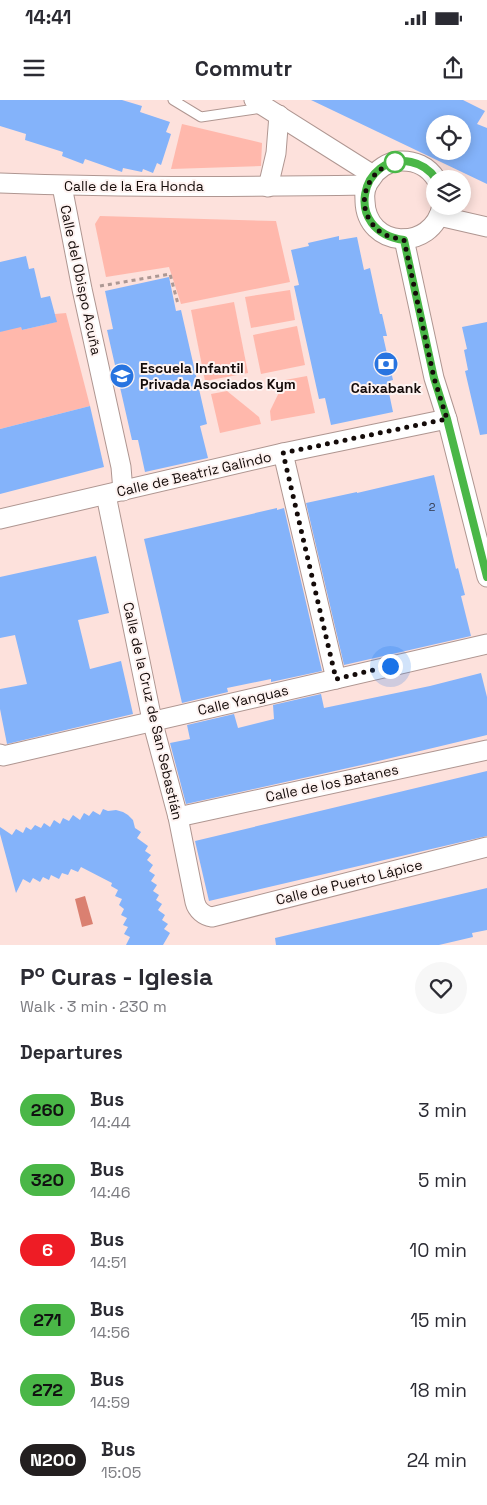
<!DOCTYPE html>
<meta charset="utf-8">
<style>
body{margin:0;font-family:"Space Grotesk",sans-serif;background:#f7f7f7;color:#2b2b33;height:100vh;display:flex;flex-direction:column;font-size:19px;white-space:nowrap}
*{box-sizing:border-box;margin:0}
p{font-size:16px;color:#7c7c81}
.icon{flex:none;width:28px;height:28px;fill:none;stroke:currentColor;stroke-width:2;stroke-linecap:round;stroke-linejoin:round}
.map{position:relative;height:845px;overflow:hidden}
.panel{display:flex;flex-direction:column;background:#fff;flex:1}
.panel>*{flex:none}
.badge{padding:0 10px;border-radius:16px;font-size:18px;line-height:32px}
.buttons{position:absolute;left:426px;top:15px;display:grid;gap:10px}
.buttons a{display:grid;place-items:center;width:45px;height:45px;border-radius:50%;background:#fff;box-shadow:0 2px 12px #0003;font-size:25px}
.you{position:absolute;width:25px;height:25px;margin:-12px;border:4px solid #fff;border-radius:50%;background:#1a73e8;box-shadow:0 0 0 8px #1a73e833}
.map>.badge{position:absolute;translate:-50% -50%;box-shadow:0 0 0 2px #fff}
h2{padding:0 20px;font-size:19px;line-height:45px}
.round{display:grid;place-items:center;flex:none;width:52px;height:52px;border-radius:26px;background:#f7f7f7}
.headline{display:flex;align-items:center;justify-content:space-between;height:85px;padding:0 20px}
h1{font-size:24px;font-weight:600;line-height:38px}
ul{padding:0;list-style:none}
li{display:flex;align-items:center;gap:15px;height:70px;padding:0 20px}
li div{flex:1}
li b{display:block;font-size:19px}
li em{font-style:normal}
li .badge{min-width:55px;font-weight:700;text-align:center}
.status{display:flex;justify-content:space-between;align-items:center;height:35px;padding:0 25px;background:#fff;direction:ltr}
.status svg{height:14px;fill:currentColor}
header{display:flex;justify-content:space-between;align-items:center;height:65px;padding:0 20px;background:#fff;font-size:22px;font-weight:600}
.map>svg:first-child{display:block}
.green{fill:#ffb8ac}
.water{fill:#da8071}
.building{fill:#84b3fa;fill-rule:evenodd}
.lines{fill:none;stroke-linecap:round;stroke-linejoin:round}
.lane-casing{stroke:#af9691;stroke-width:11}
.street-casing{stroke:#af9691;stroke-width:21}
.path{stroke:#ad9894;stroke-width:3;stroke-dasharray:4 4;stroke-linecap:butt}
.lane{stroke:#fff;stroke-width:9}
.street{stroke:#fff;stroke-width:19}
.line-casing{stroke:#fff;stroke-width:11}
.line{stroke:#4ab747;stroke-width:8}
.walk{stroke:#140b09;stroke-width:5;stroke-dasharray:0 9}
.stop-dot{fill:#fff;stroke:#4ab747;stroke-width:2.5}
.labels{text-anchor:middle;dominant-baseline:central;stroke-width:4;stroke-linejoin:round;paint-order:stroke}
.number-label{font-size:11px;fill:#303545}
.street-label{font-size:14px;fill:#140b09;stroke:#fef3f1}
.poi-label{font-size:14px;font-weight:bold;fill:#140b09;stroke:#fef3f1;text-anchor:start}
</style>
<div class="status"><b>14:41</b><svg viewBox="0 0 49 12"><path d="M0 12V9h3v3zM5 12V6h3v6zM10 12V3h3v9zM15 12V0h3v12zM26 1h20v11H26zM47 4h2v5h-2z"/></svg></div>
<header><svg class="icon" aria-label="menu" viewBox="0 0 24 24"><path d="M4 6h16M4 12h16M4 18h16"/></svg>Commutr<svg class="icon" aria-label="share" viewBox="0 0 24 24"><path d="M12 15V3M7 8l5-5 5 5M5 13v7h14v-7"/></svg></header>
<div class="map">
<svg width="487" height="845" viewBox="0 0 487 845">
<rect width="100%" height="100%" fill="#fde1dc"/>
<!-- green -->
<g class="green">
<polygon points="182,24 262,43 261,66 171,69"/>
<polygon points="100,116 276,121 290,182 181,204 169,167 106,177 95,124"/>
<polygon points="290,190 295,220 251,228 245,197"/>
<polygon points="234,202 248,273 205,281 191,210"/>
<polygon points="66,213 90,306 0,329 0,232 20,221 22,230 56,222 55,214"/>
<polygon points="297,226 305,265 261,274 253,235"/>
<polygon points="307,276 315,313 271,321 270,311 285,280"/>
<polygon points="227,291 259,317 261,324 220,333 211,294"/>
</g>
<!-- water -->
<polygon class="water" points="85,796 93,824 82,827 75,799"/>
<!-- building -->
<g class="building">
<polygon points="0,0 122,0 142,6 140,12 170,22 166,32 171,34 161,65 157,63 153,73 143,69 142,72 123,68 122,72 85,59 83,64 62,56 63,52 25,40 26,34 0,26"/>
<path d="M311,0h152l22,11 -8,13 10,4v56zM435,24h27v27h-27z"/>
<polygon points="339,136 339,140 357,137 364,170 370,168 380,214 382,214 387,236 383,236 393,280 389,281 392,292 389,293 393,312 331,325 325,298 319,299 294,186 299,185 291,150 309,146 308,143"/>
<polygon points="26,156 29,169 34,168 41,198 50,196 57,222 22,230 21,227 0,232 0,162"/>
<polygon points="169,177 176,211 181,210 207,324 200,326 208,358 145,372 138,340 132,340 107,230 113,229 105,191"/>
<polygon points="487,222 487,334 480,335 465,271 468,270 464,250 467,249 462,227"/>
<polygon points="90,306 104,367 0,394 0,329"/>
<polygon points="434,375 456,469 458,468 465,495 461,496 471,536 344,565 306,403 357,392 357,393"/>
<polygon points="277,408 277,410 284,408 322,571 271,582 271,579 227,588 228,592 182,603 144,439"/>
<polygon points="96,456 109,513 78,520 90,569 121,561 133,614 7,644 0,609 0,589 27,584 15,535 0,538 0,477"/>
<polygon points="481,573 487,597 487,635 366,664 186,704 170,643 190,639 187,625 234,614 238,628 274,619 273,605 321,594 324,608 430,586"/>
<polygon points="487,671 487,736 209,801 195,741"/>
<polygon points="103,709 108,711 116,710 123,712 128,715 133,720 135,728 141,732 137,738 148,746 145,751 151,755 147,760 153,765 149,771 155,775 151,781 157,785 153,791 159,795 156,800 162,804 158,810 165,815 162,820 168,824 164,829 170,833 163,845 126,845 130,837 124,834 128,827 123,825 127,818 121,815 124,809 119,805 122,799 115,796 118,790 111,786 112,783 81,767 78,772 71,769 68,775 62,773 59,779 51,775 49,780 43,777 40,782 33,778 30,783 23,779 16,793 0,734 0,727 12,735 16,729 23,733 26,727 31,730 35,725 41,728 44,723 50,727 54,720 60,724 63,718 69,721 73,715 80,720 84,713 89,716 93,711 100,715"/>
<polygon points="487,788 487,830 472,833 473,837 439,845 276,845 275,838"/>
</g>
<g class="lines">
<defs>
<polyline id="lane" points="173,0 201,17 262,8"/>
<g id="street">
<polyline points="254,0 373,75"/>
<path d="M436,79c-8,-13 -22,-19 -37,-18 -11,1 -22,8 -28,18 -5,6 -7,14 -6,22 1,47 67,52 77,5"/>
<path d="M0,83c122,5 245,4 367,2"/>
<polyline points="62,86 82,189 121,367 123,391"/>
<polyline points="268,87 276,53 279,15"/>
<polyline points="439,116 487,127"/>
<polyline points="404,139 434,278 447,319 487,477"/>
<polyline points="283,353 336,579"/>
<path d="M106,395l46,225 26,97 17,85c2,8 9,14 17,15l275,-70"/>
<polyline points="0,419 283,353 447,319"/>
<polyline points="0,654 3,656 487,544"/>
<polyline points="178,717 487,650"/>
</g>
</defs>
<!-- lane casing -->
<use href="#lane" class="lane-casing"/>
<!-- street casing -->
<use href="#street" class="street-casing"/>
<!-- path -->
<polyline class="path" points="100,186 170,174 178,204"/>
<!-- lane -->
<use href="#lane" class="lane"/>
<!-- street -->
<use href="#street" class="street"/>
</g>
<g class="lines">
<defs>
<path id="line" d="M436,79c-6,-9 -15,-15 -25,-17 -50,-10 -70,69 -7,78l30,138 13,41 40,158"/>
</defs>
<!-- line casing -->
<use href="#line" class="line-casing"/>
<!-- line -->
<use href="#line" class="line"/>
<!-- walk -->
<path class="walk" d="M390,566l-54,13 -53,-226 164,-34 -13,-41 -30,-138c-8,-2 -16,-3 -22,-7 -30,-21 -19,-61 13,-71"/>
</g>
<!-- icons -->
<defs>
<symbol id="bank-disc" viewBox="-11 -11 22 22"><circle r="9.5" fill="#2874e0" stroke="#fef3f1"/><path d="M-6-4H6V4H-6ZM0-2.3a2.3 2.3 0 1 0 0 4.6a2.3 2.3 0 1 0 0-4.6Z" fill="#fff"/></symbol>
<symbol id="school-disc" viewBox="-11 -11 22 22"><circle r="9.5" fill="#2874e0" stroke="#fef3f1"/><path d="M0-5L7-2L0 1L-7-2ZM-4 1L0 2.5L4 1V4Q0 6-4 4Z" fill="#fff"/></symbol>
</defs>
<g fill-rule="evenodd">
<use href="#bank-disc" x="372" y="250" width="28" height="28"/>
<use href="#school-disc" x="108" y="262" width="28" height="28"/>
</g>
<!-- markers -->
<circle class="stop-dot" cx="395" cy="62" r="10"/>
<g class="labels">
<!-- number labels -->
<g class="number-label">
<text x="432" y="407">2</text>
</g>
<!-- street labels -->
<g class="street-label">
<text x="134" y="86">Calle de la Era Honda</text>
<text transform="translate(81 180) rotate(78)">Calle del Obispo Acuña</text>
<text transform="translate(194 374) rotate(-13)">Calle de Beatriz Galindo</text>
<text transform="translate(243 600) rotate(-13)">Calle Yanguas</text>
<text transform="translate(153 611) rotate(77)">Calle de la Cruz de San Sebastián</text>
<text transform="translate(332 683) rotate(-12)">Calle de los Batanes</text>
<text transform="translate(349 782) rotate(-14)">Calle de Puerto Lápice</text>
</g>
<!-- poi labels -->
<g class="poi-label">
<text x="140" y="268">Escuela Infantil<tspan x="140" dy="16">Privada Asociados Kym</tspan></text>
<text x="386" y="288" text-anchor="middle">Caixabank</text>
</g>
</g>
</svg>
<div class="buttons">
<a><svg class="icon" aria-label="locate" viewBox="0 0 24 24"><circle cx="12" cy="12" r="6"/><path d="M12 2v4M12 18v4M2 12h4M18 12h4"/></svg></a>
<a><svg class="icon" aria-label="layers" viewBox="0 0 24 24"><path d="M12 4l9 5-9 5-9-5zM3 14l9 5 9-5"/></svg></a>
</div>
<div class="you" style="left:390px;top:566px"></div>
</div>
<section class="panel">
<div class="headline"><div><h1>Pº Curas - Iglesia</h1><p>Walk · 3 min · 230 m</p></div><a class="round"><svg class="icon" aria-label="heart" viewBox="0 0 24 24"><path d="M12 20l-8-8c-3-5 5-10 8-4 3-6 11-1 8 4z"/></svg></a></div>
<h2>Departures</h2>
<ul>
<li><span class="badge" style="background:#4ab747;color:#111">260</span><div><b>Bus</b><p>14:44</p></div><em>3 min</em></li>
<li><span class="badge" style="background:#4ab747;color:#111">320</span><div><b>Bus</b><p>14:46</p></div><em>5 min</em></li>
<li><span class="badge" style="background:#ee1c25;color:#fff">6</span><div><b>Bus</b><p>14:51</p></div><em>10 min</em></li>
<li><span class="badge" style="background:#4ab747;color:#111">271</span><div><b>Bus</b><p>14:56</p></div><em>15 min</em></li>
<li><span class="badge" style="background:#4ab747;color:#111">272</span><div><b>Bus</b><p>14:59</p></div><em>18 min</em></li>
<li><span class="badge" style="background:#231f20;color:#fff">N200</span><div><b>Bus</b><p>15:05</p></div><em>24 min</em></li>
</ul>
</section>
